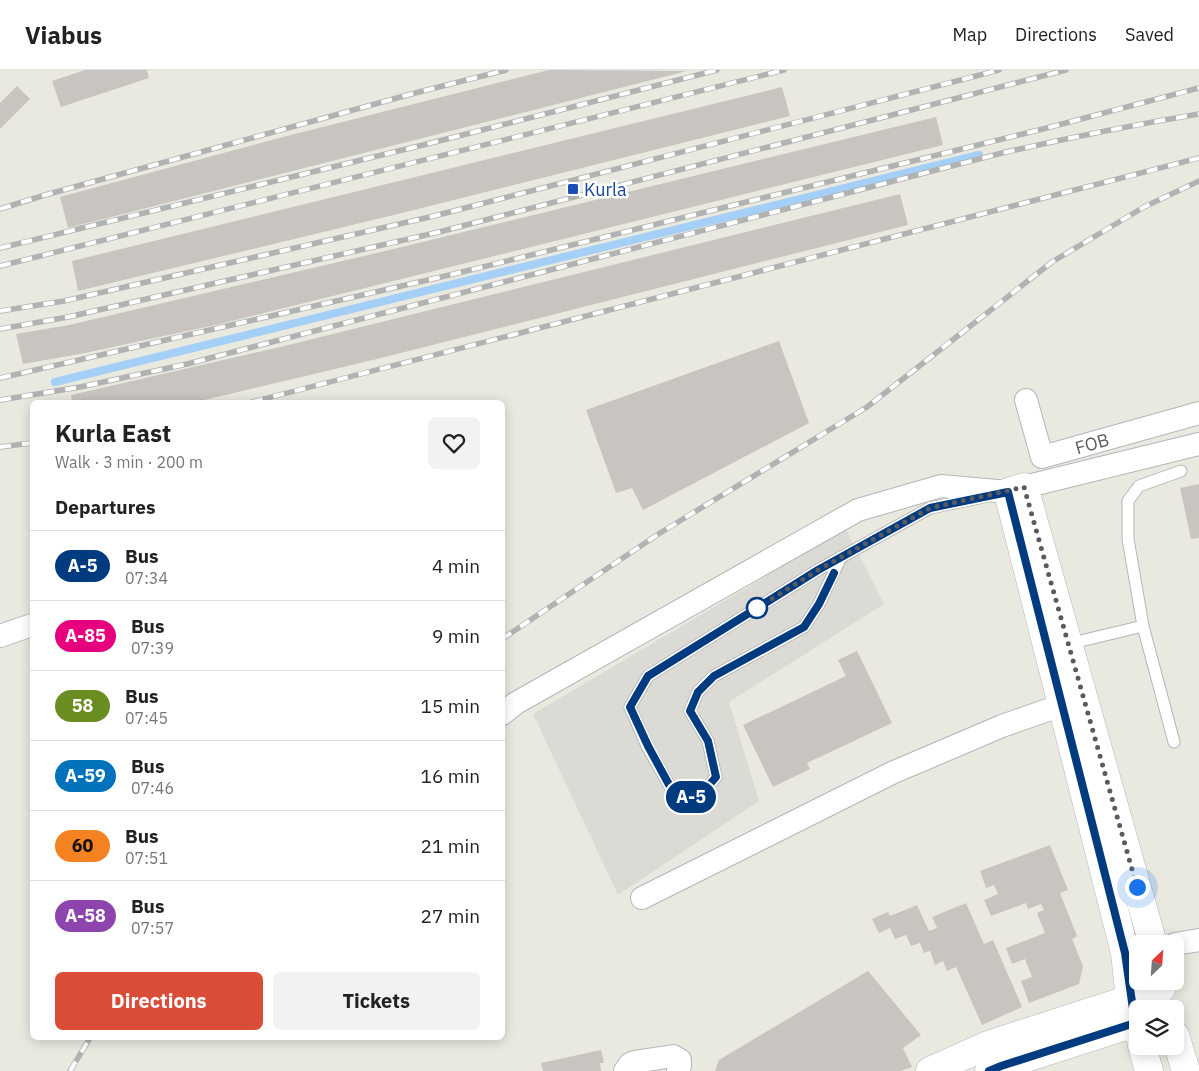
<!DOCTYPE html>
<meta charset="utf-8">
<style>
body{margin:0;font-family:"IBM Plex Sans",sans-serif;background:#f2f2f2;color:#222;height:100vh;display:flex;flex-direction:column;font-size:19px;white-space:nowrap}
*{box-sizing:border-box;margin:0}
p{font-size:16px;color:#767676}
.icon{flex:none;width:28px;height:28px;fill:none;stroke:currentColor;stroke-width:2;stroke-linecap:round;stroke-linejoin:round}
.map{position:relative;flex:1;overflow:hidden}
.details{position:absolute;left:30px;top:330px;width:475px;height:640px;display:flex;flex-direction:column;background:#fff;border-radius:8px;box-shadow:0 2px 12px #0003}
.details>*{flex:none}
.badge{padding:0 10px;border-radius:16px;font-size:18px;line-height:32px}
.needle{width:32px;rotate:25deg}
.fabs{position:absolute;left:1129px;top:865px;display:grid;gap:10px}
.fabs a{display:grid;place-items:center;width:55px;height:55px;border-radius:8px;background:#fff;box-shadow:0 2px 12px #0003;font-size:25px}
.you{position:absolute;width:25px;height:25px;margin:-12px;border:4px solid #fff;border-radius:50%;background:#1a73e8;box-shadow:0 0 0 8px #1a73e833}
.map>.badge{position:absolute;translate:-50% -50%;box-shadow:0 0 0 2px #fff}
h2{padding:0 25px;font-size:19px;line-height:45px}
.round{display:grid;place-items:center;flex:none;width:52px;height:52px;border-radius:8px;background:#f2f2f2}
.headline{display:flex;align-items:center;justify-content:space-between;height:85px;padding:0 25px}
h1{font-size:24px;font-weight:800;line-height:38px}
.primary-button{display:flex;gap:10px;margin-top:auto;padding:10px 25px}
.primary-button a{flex:1;height:58px;border-radius:8px;background:#d84c38;color:#fff;font-size:20px;font-weight:800;line-height:58px;text-align:center}
.primary-button a+a{background:#f2f2f2;color:#222}
ul{padding:0;list-style:none}
li{display:flex;align-items:center;gap:15px;height:70px;padding:0 25px;border-top:1px solid #e0e0e0}
li div{flex:1}
li b{display:block;font-size:19px}
li em{font-style:normal}
li .badge{min-width:55px;font-weight:700;text-align:center}
header{display:flex;align-items:center;gap:30px;box-sizing:border-box;height:70px;padding:0 25px;background:#fff;border-bottom:1px solid #e0e0e0}
header strong{font-size:24px}
nav{display:flex;gap:28px;margin-inline-start:auto;font-size:18px}
.map>svg:first-child{display:block}
.industrial{fill:#dcdad4}
.lines{fill:none;stroke-linecap:round;stroke-linejoin:round}
.stream{stroke:#a4cff6;stroke-width:8}
.building{fill:#c8c5c0}
.lane-casing{stroke:#b3b5ba;stroke-width:13}
.street-casing{stroke:#b3b5ba;stroke-width:24}
.secondary-casing{stroke:#b4b6bc;stroke-width:29}
.lane{stroke:#fff;stroke-width:11}
.street{stroke:#fff;stroke-width:22}
.secondary{stroke:#fff;stroke-width:28}
.rail-casing{stroke:#b1b2b2;stroke-width:5.5}
.rail{stroke:#fff;stroke-width:4;stroke-dasharray:11;stroke-linecap:butt}
.line-casing{stroke:#fff;stroke-width:11}
.line{stroke:#003b80;stroke-width:8}
.walk{stroke:#595b60;stroke-width:5;stroke-dasharray:0 9}
.transit-dot{fill:#1a4fb4;stroke:#fff;stroke-width:2}
.stop-dot{fill:#fff;stroke:#003b80;stroke-width:2.5}
.labels{text-anchor:middle;dominant-baseline:central;stroke-width:5;stroke-linejoin:round;paint-order:stroke}
.transit-label{font-size:18px;fill:#164399;stroke:#fff;text-anchor:start}
.street-label{font-size:18px;fill:#595b60;stroke:#fff}
</style>
<header>
<strong>Viabus</strong>
<nav><a>Map</a><a>Directions</a><a>Saved</a></nav>
</header>
<div class="map">
<svg width="1199" height="1001" viewBox="0 0 1199 1001">
<rect width="100%" height="100%" fill="#eae9e0"/>
<!-- industrial -->
<polygon class="industrial" points="846,459 884,534 729,632 759,731 618,825 533,644"/>
<g class="lines">
<!-- stream -->
<polyline class="stream" points="55,312 979,85"/>
</g>
<!-- building -->
<g class="building">
<polygon points="85,0 147,0 149,8 61,37 52,11"/>
<polygon points="549,0 687,1 68,158 60,127 283,67"/>
<polygon points="17,16 30,29 0,59 0,33"/>
<polygon points="782,17 790,46 402,143 78,221 72,191"/>
<polygon points="936,47 943,75 220,254 85,283 23,294 16,264 69,255 402,177"/>
<polygon points="900,124 908,155 377,289 196,332 72,332 71,325 280,277"/>
<polygon points="779,271 809,353 643,440 632,418 616,423 586,340"/>
<polygon points="1199,414 1199,468 1191,469 1180,418"/>
<polygon points="857,581 892,653 807,693 810,699 773,717 743,655 846,606 838,590"/>
<polygon points="1050,775 1068,820 1060,823 1077,866 1072,869 1083,896 1079,914 1029,933 1021,911 1032,907 1025,889 1012,894 1006,878 1045,863 1037,843 1044,840 1041,834 1028,839 1026,833 991,846 984,830 998,824 994,815 986,818 980,801"/>
<polygon points="966,833 984,874 993,870 1022,937 982,955 956,897 947,901 943,891 935,895 930,881 924,883 920,873 911,876 906,865 895,869 890,858 879,863 872,849 888,842 890,846 917,835 929,861 937,858 932,847"/>
<polygon points="868,901 921,965 903,978 912,997 900,1001 715,1001 719,990"/>
<polygon points="601,980 604,993 600,993 601,1001 543,1001 541,993"/>
</g>
<g class="lines">
<defs>
<g id="lane">
<polyline points="841,487 819,534 804,557 714,606 698,622 690,641 708,671 716,707 697,729 673,722 647,676 630,637 648,606 818,500 930,438 984,427"/>
<polyline points="1068,574 1143,556"/>
<polyline points="1174,672 1143,556 1128,469 1128,431 1139,416 1181,401"/>
</g>
<g id="street">
<path id="s1" d="M1026,330l16,57 157,-44"/>
<polyline points="1024,417 1199,374"/>
<polyline points="0,566 32,555"/>
<polyline points="502,644 516,633 858,440 941,416 1008,422"/>
<polyline points="642,828 894,702 1002,656 1062,635 1078,631"/>
<polyline points="1175,874 1199,870"/>
<polyline points="625,1001 630,994 634,992 673,986 680,990 680,996 678,1001"/>
</g>
<g id="secondary">
<polyline points="1138,963 1130,929 1125,883 1008,422 1024,417 1153,874"/>
<polyline points="1175,965 1186,1001"/>
<polyline points="1142,976 1149,1001"/>
<polyline points="930,1001 988,975 1161,919"/>
<polyline points="989,1001 1001,996 1138,952"/>
</g>
</defs>
<!-- lane casing -->
<use href="#lane" class="lane-casing"/>
<!-- street casing -->
<use href="#street" class="street-casing"/>
<!-- secondary casing -->
<use href="#secondary" class="secondary-casing"/>
<!-- lane -->
<use href="#lane" class="lane"/>
<!-- street -->
<use href="#street" class="street"/>
<!-- secondary -->
<use href="#secondary" class="secondary"/>
<defs>
<g id="rail">
<polyline points="0,139 45,125 415,23 506,0"/>
<polyline points="0,178 427,74 717,0"/>
<polyline points="0,196 784,0"/>
<polyline points="0,241 64,231 434,146 999,0"/>
<polyline points="0,259 68,247 439,162 1066,0"/>
<polyline points="0,308 454,204 1043,59 1199,18"/>
<path d="M0,330l80,-13 107,-23 815,-211c66,-15 131,-28 197,-39"/>
<polyline points="252,332 1199,88"/>
<polyline points="0,377 32,373"/>
<polyline points="502,569 660,463 867,337 1052,192 1144,137 1199,111"/>
<polyline points="70,1001 90,968"/>
</g>
</defs>
<!-- rail casing -->
<use href="#rail" class="rail-casing"/>
<!-- rail -->
<use href="#rail" class="rail"/>
</g>
<g class="lines">
<defs>
<polyline id="line" points="834,503 819,534 804,557 714,606 698,622 690,641 708,671 716,707 697,729 673,722 648,676 630,637 648,606 818,500 930,438 1008,422 1125,883 1135,953 1001,996 989,1001"/>
</defs>
<!-- line casing -->
<use href="#line" class="line-casing"/>
<!-- line -->
<use href="#line" class="line"/>
<!-- walk -->
<polyline class="walk" points="757,538 818,500 930,438 1024,417 1137,817"/>
</g>
<!-- markers -->
<rect class="transit-dot" x="567" y="113" width="12" height="12" rx="2.5"/>
<circle class="stop-dot" cx="757" cy="538" r="10"/>
<g class="labels">
<!-- transit labels -->
<g class="transit-label">
<text x="584" y="119">Kurla</text>
</g>
<!-- street labels -->
<g class="street-label">
<text stroke="none"><textPath href="#s1" startOffset="111">FOB</textPath></text>
</g>
</g>
</svg>
<div class="fabs">
<a><svg class="needle" viewBox="-14 -14 28 28"><path d="M0-13l5 13h-10z" fill="#e53935"/><path d="M0 13l5-13h-10z" fill="#767676"/></svg></a>
<a><svg class="icon" aria-label="layers" viewBox="0 0 24 24"><path d="M12 4l9 5-9 5-9-5zM3 14l9 5 9-5"/></svg></a>
</div>
<div class="you" style="left:1137px;top:817px"></div>
<b class="badge" style="left:691px;top:727px;background:#003b80;color:#fff">A-5</b>
<section class="details">
<div class="headline"><div><h1>Kurla East</h1><p>Walk · 3 min · 200 m</p></div><a class="round"><svg class="icon" aria-label="heart" viewBox="0 0 24 24"><path d="M12 20l-8-8c-3-5 5-10 8-4 3-6 11-1 8 4z"/></svg></a></div>
<h2>Departures</h2>
<ul>
<li><span class="badge" style="background:#003b80;color:#fff">A-5</span><div><b>Bus</b><p>07:34</p></div><em>4 min</em></li>
<li><span class="badge" style="background:#e6007e;color:#fff">A-85</span><div><b>Bus</b><p>07:39</p></div><em>9 min</em></li>
<li><span class="badge" style="background:#6b8e23;color:#fff">58</span><div><b>Bus</b><p>07:45</p></div><em>15 min</em></li>
<li><span class="badge" style="background:#0072bc;color:#fff">A-59</span><div><b>Bus</b><p>07:46</p></div><em>16 min</em></li>
<li><span class="badge" style="background:#f58220;color:#111">60</span><div><b>Bus</b><p>07:51</p></div><em>21 min</em></li>
<li><span class="badge" style="background:#8e44ad;color:#fff">A-58</span><div><b>Bus</b><p>07:57</p></div><em>27 min</em></li>
</ul>
<div class="primary-button"><a>Directions</a><a>Tickets</a></div>
</section>
</div>
